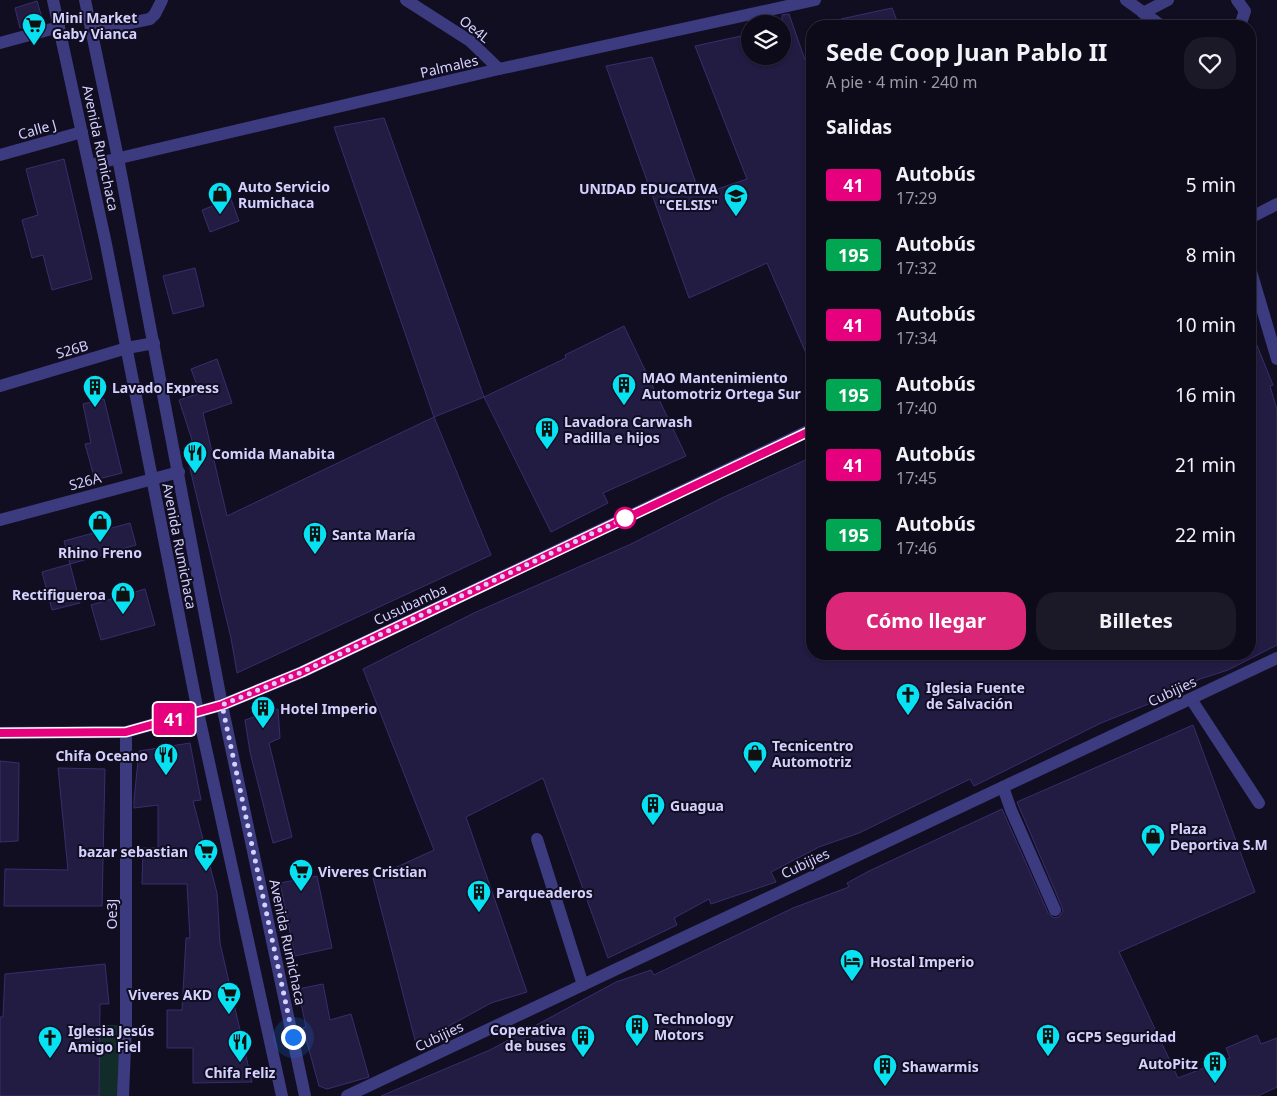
<!DOCTYPE html>
<html lang="es">
<meta charset="utf-8">
<style>
body{margin:0;font-family:"Noto Sans",sans-serif;background:#1b1827;color:#f1f3f6;height:100vh;display:flex;flex-direction:column;font-size:19px;white-space:nowrap}
*{box-sizing:border-box;margin:0}
p{font-size:16px;color:#9a9aa2}
.icon{flex:none;width:28px;height:28px;fill:none;stroke:currentColor;stroke-width:2;stroke-linecap:round;stroke-linejoin:round}
.map{position:relative;flex:1;overflow:hidden}
.drawer{position:absolute;left:806px;top:20px;width:450px;height:640px;display:flex;flex-direction:column;background:#0d0a1a;border-radius:20px;box-shadow:0 1px 4px #0004,0 0 0 1px #2d2b39}
.drawer>*{flex:none}
.badge{padding:0 10px;border-radius:4px;font-size:18px;line-height:32px}
.fabs{position:absolute;left:741px;top:15px;display:grid;gap:10px}
.fabs a{display:grid;place-items:center;width:50px;height:50px;border-radius:50%;background:#0d0a1a;box-shadow:0 1px 4px #0004,0 0 0 1px #2d2b39;font-size:25px}
.you{position:absolute;width:25px;height:25px;margin:-12px;border:4px solid #fff;border-radius:50%;background:#1a73e8;box-shadow:0 0 0 8px #1a73e833}
.map>.badge{position:absolute;translate:-50% -50%;box-shadow:0 0 0 2px #fff}
h2{padding:0 20px;font-size:19px;line-height:45px}
.round{display:grid;place-items:center;flex:none;width:52px;height:52px;border-radius:20px;background:#1b1827}
.headline{display:flex;align-items:center;justify-content:space-between;height:85px;padding:0 20px}
h1{font-size:24px;font-weight:700;line-height:38px}
.action{display:flex;gap:10px;margin-top:auto;padding:10px 20px}
.action a{flex:1;height:58px;border-radius:20px;background:#db2777;color:#fff;font-size:20px;font-weight:700;line-height:58px;text-align:center}
.action a+a{background:#1b1827;color:#f1f3f6}
ul{padding:0;list-style:none}
li{display:flex;align-items:center;gap:15px;height:70px;padding:0 20px}
li div{flex:1}
li b{display:block;font-size:19px}
li em{font-style:normal}
li .badge{min-width:55px;font-weight:700;text-align:center}
.map>svg:first-child{display:block}
.green{fill:#122c2a}
.building{fill:#221b42;stroke:#392e6d}
.lines{fill:none;stroke-linecap:round;stroke-linejoin:round}
.minor{stroke:#3c3b7f;stroke-width:12}
.line-casing{stroke:#fff;stroke-width:11}
.line{stroke:#e6007e;stroke-width:8}
.walk{stroke:#d5d1fe;stroke-width:5;stroke-dasharray:0 9}
.stop-dot{fill:#fff;stroke:#e6007e;stroke-width:2.5}
.labels{text-anchor:middle;dominant-baseline:central;stroke-width:4;stroke-linejoin:round;paint-order:stroke}
.poi-label{font-size:14px;font-weight:bold;fill:#d5d1fe;stroke:#110e22;text-anchor:start}
.street-label{font-size:14px;fill:#d5d1fe;stroke:#110e22}
</style>
<div class="map">
<svg width="1277" height="1096" viewBox="0 0 1277 1096">
<rect width="100%" height="100%" fill="#110e22"/>
<!-- green -->
<polygon class="green" points="0,1024 126,1025 122,1096 0,1096"/>
<!-- building -->
<g class="building">
<polygon points="37,1 43,21 20,28 15,8"/>
<polygon points="892,8 899,26 842,26 841,19"/>
<polygon points="789,14 812,80 812,367 767,263 689,298 606,66 652,57 700,195 747,179 695,46 750,34 750,56 782,56 782,15"/>
<polygon points="384,118 484,397 434,417 334,127"/>
<polygon points="64,159 92,279 52,290 43,255 32,258 22,220 38,215 26,169"/>
<polygon points="231,199 239,221 210,232 202,210"/>
<polygon points="195,268 204,306 173,314 163,276"/>
<polygon points="624,326 686,456 603,493 608,503 551,532 484,397 566,358 565,355"/>
<polygon points="1250,328 1273,385 1270,386 1277,410 1277,645 1228,670 1200,679 1151,703 1101,723 974,786 970,779 859,833 819,847 771,872 776,882 711,904 709,899 674,918 677,925 608,958 543,778 466,817 527,992 491,1003 416,1044 373,878 434,850 363,669 474,613 631,544 724,497 812,457 812,654 1250,654"/>
<polygon points="217,359 232,403 203,413 227,516 434,417 491,555 237,673 231,638 185,448 194,446 179,400 200,393 191,369"/>
<polygon points="104,399 122,473 95,480 85,444 91,443 83,404"/>
<polygon points="130,523 136,545 70,564 64,541"/>
<polygon points="70,564 80,603 52,610 42,572"/>
<polygon points="145,589 155,625 101,640 91,605"/>
<polygon points="278,709 280,738 269,743 292,837 273,843 250,752 245,720"/>
<polygon points="1193,725 1255,892 1119,952 1178,1078 1230,1058 1226,1048 1257,1035 1261,1044 1277,1038 1277,1087 1258,1096 381,1096 490,1050 616,982 651,970 654,975 793,908 849,887 847,883 869,871 1002,809 1048,913 1054,918 1059,917 1063,911 1062,907 1017,802"/>
<polygon points="190,743 201,800 193,801 217,893 220,943 252,1082 193,1083 193,1048 167,1048 167,1010 182,1010 186,938 190,938 187,884 142,884 143,848 158,848 158,805 134,808 134,800 139,751"/>
<polygon points="0,761 19,763 18,841 0,842"/>
<polygon points="58,768 105,769 102,906 4,906 5,869 68,870"/>
<polygon points="317,876 332,948 295,956 280,883"/>
<polygon points="105,964 109,1004 100,1004 99,1096 0,1096 0,1017 3,1017 5,974"/>
<polygon points="323,984 330,1020 351,1014 369,1077 327,1089 319,1086 303,1028 306,1027 298,989"/>
</g>
<g class="lines">
<!-- minor -->
<g class="minor">
<polyline points="53,0 106,244 198,712 282,1096"/>
<polyline points="85,0 118,158 222,705 305,1096"/>
<polyline points="406,0 470,41 499,69"/>
<polyline points="1126,0 1162,26"/>
<polyline points="1237,0 1245,11 1240,26"/>
<polyline points="1143,13 1168,0"/>
<polyline points="91,31 150,19 155,14 162,0"/>
<polyline points="0,43 59,27"/>
<polyline points="0,155 82,132"/>
<polyline points="90,165 499,69 815,0"/>
<polyline points="1250,218 1277,204"/>
<polyline points="1250,268 1277,359"/>
<polyline points="0,386 127,348 154,343"/>
<polyline points="0,520 179,472"/>
<polyline points="1191,699 1259,803"/>
<polyline points="0,733 126,732 222,705 302,672 812,429"/>
<polyline points="1003,787 1011,810 1055,910"/>
<polyline points="537,839 583,985"/>
<polyline points="123,1096 126,1025 126,732"/>
<polyline points="347,1096 1277,658"/>
</g>
</g>
<g class="lines">
<defs>
<polyline id="line" points="0,733 126,732 222,705 302,672 812,430"/>
</defs>
<!-- line casing -->
<use href="#line" class="line-casing"/>
<!-- line -->
<use href="#line" class="line"/>
<!-- walk -->
<polyline class="walk" points="293,1037 222,705 302,672 625,518"/>
</g>
<!-- icons -->
<defs>
<symbol id="supermarket-pin" viewBox="-11 -11 22 30"><path d="M0 17L-7.5 6A9.5 9.5 0 1 1 7.5 6Z" fill="#08e1f2" stroke="#110e22"/><path d="M-6-5.5h2.5l.6 2H6L4.5 2H-2.5L-4.4-4H-6ZM-1.5 3.2a1.3 1.3 0 1 0 .1 0ZM3 3.2a1.3 1.3 0 1 0 .1 0Z" fill="#111"/></symbol>
<symbol id="shop-pin" viewBox="-11 -11 22 30"><path d="M0 17L-7.5 6A9.5 9.5 0 1 1 7.5 6Z" fill="#08e1f2" stroke="#110e22"/><path d="M-5-2.5h2.3a2.7 3.5 0 0 1 5.4 0H5L5.5 6h-11ZM-1.5-2.5h3a1.5 2.3 0 0 0-3 0Z" fill="#111"/></symbol>
<symbol id="school-pin" viewBox="-11 -11 22 30"><path d="M0 17L-7.5 6A9.5 9.5 0 1 1 7.5 6Z" fill="#08e1f2" stroke="#110e22"/><path d="M0-5L7-2L0 1L-7-2ZM-4 1L0 2.5L4 1V4Q0 6-4 4Z" fill="#111"/></symbol>
<symbol id="building-pin" viewBox="-11 -11 22 30"><path d="M0 17L-7.5 6A9.5 9.5 0 1 1 7.5 6Z" fill="#08e1f2" stroke="#110e22"/><path d="M-4-6H4V6H1V3H-1V6H-4ZM-2.5-4.3h1.7v1.8h-1.7ZM.8-4.3h1.7v1.8H.8ZM-2.5-1h1.7V.8h-1.7ZM.8-1h1.7V.8H.8Z" fill="#111"/></symbol>
<symbol id="restaurant-pin" viewBox="-11 -11 22 30"><path d="M0 17L-7.5 6A9.5 9.5 0 1 1 7.5 6Z" fill="#08e1f2" stroke="#110e22"/><path d="M-5-6h1v4h1v-4h1v4h1v-4h1v5L-1.5 .5V6h-2V.5L-5-1ZM5-6V6H3V1.5H1.5Q1.5-4 5-6Z" fill="#111"/></symbol>
<symbol id="church-pin" viewBox="-11 -11 22 30"><path d="M0 17L-7.5 6A9.5 9.5 0 1 1 7.5 6Z" fill="#08e1f2" stroke="#110e22"/><path d="M-1.2-6h2.4v3.5h3.3v2.4h-3.3V6h-2.4V-.1h-3.3v-2.4h3.3Z" fill="#111"/></symbol>
<symbol id="hotel-pin" viewBox="-11 -11 22 30"><path d="M0 17L-7.5 6A9.5 9.5 0 1 1 7.5 6Z" fill="#08e1f2" stroke="#110e22"/><path d="M-6-4.5h1.5V1H6V5H4.5V3h-9V5H-6ZM-4 0a1.8 1.8 0 1 1 3.6 0ZM.5 0V-2.5h3Q6-2.5 6 0Z" fill="#111"/></symbol>
</defs>
<g fill-rule="evenodd">
<use href="#supermarket-pin" x="20" y="11" width="28" height="38"/>
<use href="#shop-pin" x="206" y="180" width="28" height="38"/>
<use href="#school-pin" x="722" y="182" width="28" height="38"/>
<use href="#building-pin" x="610" y="371" width="28" height="38"/>
<use href="#building-pin" x="81" y="373" width="28" height="38"/>
<use href="#building-pin" x="533" y="415" width="28" height="38"/>
<use href="#restaurant-pin" x="181" y="439" width="28" height="38"/>
<use href="#shop-pin" x="86" y="508" width="28" height="38"/>
<use href="#building-pin" x="301" y="520" width="28" height="38"/>
<use href="#shop-pin" x="109" y="580" width="28" height="38"/>
<use href="#church-pin" x="894" y="681" width="28" height="38"/>
<use href="#building-pin" x="249" y="694" width="28" height="38"/>
<use href="#shop-pin" x="741" y="739" width="28" height="38"/>
<use href="#restaurant-pin" x="152" y="741" width="28" height="38"/>
<use href="#building-pin" x="639" y="791" width="28" height="38"/>
<use href="#shop-pin" x="1139" y="822" width="28" height="38"/>
<use href="#supermarket-pin" x="192" y="837" width="28" height="38"/>
<use href="#supermarket-pin" x="287" y="857" width="28" height="38"/>
<use href="#building-pin" x="465" y="878" width="28" height="38"/>
<use href="#hotel-pin" x="838" y="947" width="28" height="38"/>
<use href="#supermarket-pin" x="215" y="980" width="28" height="38"/>
<use href="#building-pin" x="623" y="1012" width="28" height="38"/>
<use href="#building-pin" x="1034" y="1022" width="28" height="38"/>
<use href="#building-pin" x="569" y="1023" width="28" height="38"/>
<use href="#church-pin" x="36" y="1024" width="28" height="38"/>
<use href="#restaurant-pin" x="226" y="1028" width="28" height="38"/>
<use href="#building-pin" x="1201" y="1049" width="28" height="38"/>
<use href="#building-pin" x="871" y="1052" width="28" height="38"/>
</g>
<!-- markers -->
<circle class="stop-dot" cx="625" cy="518" r="10"/>
<g class="labels">
<!-- poi labels -->
<g class="poi-label">
<text x="52" y="17">Mini Market<tspan x="52" dy="16">Gaby Vianca</tspan></text>
<text x="238" y="186">Auto Servicio<tspan x="238" dy="16">Rumichaca</tspan></text>
<text x="718" y="188" text-anchor="end">UNIDAD EDUCATIVA<tspan x="718" dy="16">"CELSIS"</tspan></text>
<text x="642" y="377">MAO Mantenimiento<tspan x="642" dy="16">Automotriz Ortega Sur</tspan></text>
<text x="112" y="387">Lavado Express</text>
<text x="564" y="421">Lavadora Carwash<tspan x="564" dy="16">Padilla e hijos</tspan></text>
<text x="212" y="453">Comida Manabita</text>
<text x="332" y="534">Santa María</text>
<text x="100" y="552" text-anchor="middle">Rhino Freno</text>
<text x="106" y="594" text-anchor="end">Rectifigueroa</text>
<text x="926" y="687">Iglesia Fuente<tspan x="926" dy="16">de Salvación</tspan></text>
<text x="280" y="708">Hotel Imperio</text>
<text x="772" y="745">Tecnicentro<tspan x="772" dy="16">Automotriz</tspan></text>
<text x="148" y="755" text-anchor="end">Chifa Oceano</text>
<text x="670" y="805">Guagua</text>
<text x="1170" y="828">Plaza<tspan x="1170" dy="16">Deportiva S.M</tspan></text>
<text x="188" y="851" text-anchor="end">bazar sebastian</text>
<text x="318" y="871">Viveres Cristian</text>
<text x="496" y="892">Parqueaderos</text>
<text x="870" y="961">Hostal Imperio</text>
<text x="212" y="994" text-anchor="end">Viveres AKD</text>
<text x="654" y="1018">Technology<tspan x="654" dy="16">Motors</tspan></text>
<text x="566" y="1029" text-anchor="end">Coperativa<tspan x="566" dy="16">de buses</tspan></text>
<text x="68" y="1030">Iglesia Jesús<tspan x="68" dy="16">Amigo Fiel</tspan></text>
<text x="1066" y="1036">GCP5 Seguridad</text>
<text x="1198" y="1063" text-anchor="end">AutoPitz</text>
<text x="902" y="1066">Shawarmis</text>
<text x="240" y="1072" text-anchor="middle">Chifa Feliz</text>
</g>
<!-- street labels -->
<g class="street-label">
<text transform="translate(475 29) rotate(38)">Oe4L</text>
<text transform="translate(449 66) rotate(-13)">Palmales</text>
<text transform="translate(37 129) rotate(-16)">Calle J</text>
<text transform="translate(101 148) rotate(78)">Avenida Rumichaca</text>
<text transform="translate(72 349) rotate(-16)">S26B</text>
<text transform="translate(85 481) rotate(-15)">S26A</text>
<text transform="translate(180 546) rotate(79)">Avenida Rumichaca</text>
<text transform="translate(410 604) rotate(-25)">Cusubamba</text>
<text transform="translate(1172 691) rotate(-25)">Cubijies</text>
<text transform="translate(805 863) rotate(-25)">Cubijies</text>
<text transform="translate(111 914) rotate(-90)">Oe3J</text>
<text transform="translate(288 942) rotate(78)">Avenida Rumichaca</text>
<text transform="translate(439 1036) rotate(-25)">Cubijies</text>
</g>
</g>
</svg>
<div class="fabs">
<a><svg class="icon" aria-label="layers" viewBox="0 0 24 24"><path d="M12 4l9 5-9 5-9-5zM3 14l9 5 9-5"/></svg></a>
</div>
<div class="you" style="left:293px;top:1037px"></div>
<b class="badge" style="left:174px;top:719px;background:#e6007e;color:#fff">41</b>
<section class="drawer">
<div class="headline"><div><h1>Sede Coop Juan Pablo II</h1><p>A pie · 4 min · 240 m</p></div><a class="round"><svg class="icon" aria-label="heart" viewBox="0 0 24 24"><path d="M12 20l-8-8c-3-5 5-10 8-4 3-6 11-1 8 4z"/></svg></a></div>
<h2>Salidas</h2>
<ul>
<li><span class="badge" style="background:#e6007e;color:#fff">41</span><div><b>Autobús</b><p>17:29</p></div><em>5 min</em></li>
<li><span class="badge" style="background:#00a651;color:#fff">195</span><div><b>Autobús</b><p>17:32</p></div><em>8 min</em></li>
<li><span class="badge" style="background:#e6007e;color:#fff">41</span><div><b>Autobús</b><p>17:34</p></div><em>10 min</em></li>
<li><span class="badge" style="background:#00a651;color:#fff">195</span><div><b>Autobús</b><p>17:40</p></div><em>16 min</em></li>
<li><span class="badge" style="background:#e6007e;color:#fff">41</span><div><b>Autobús</b><p>17:45</p></div><em>21 min</em></li>
<li><span class="badge" style="background:#00a651;color:#fff">195</span><div><b>Autobús</b><p>17:46</p></div><em>22 min</em></li>
</ul>
<div class="action"><a>Cómo llegar</a><a>Billetes</a></div>
</section>
</div>
